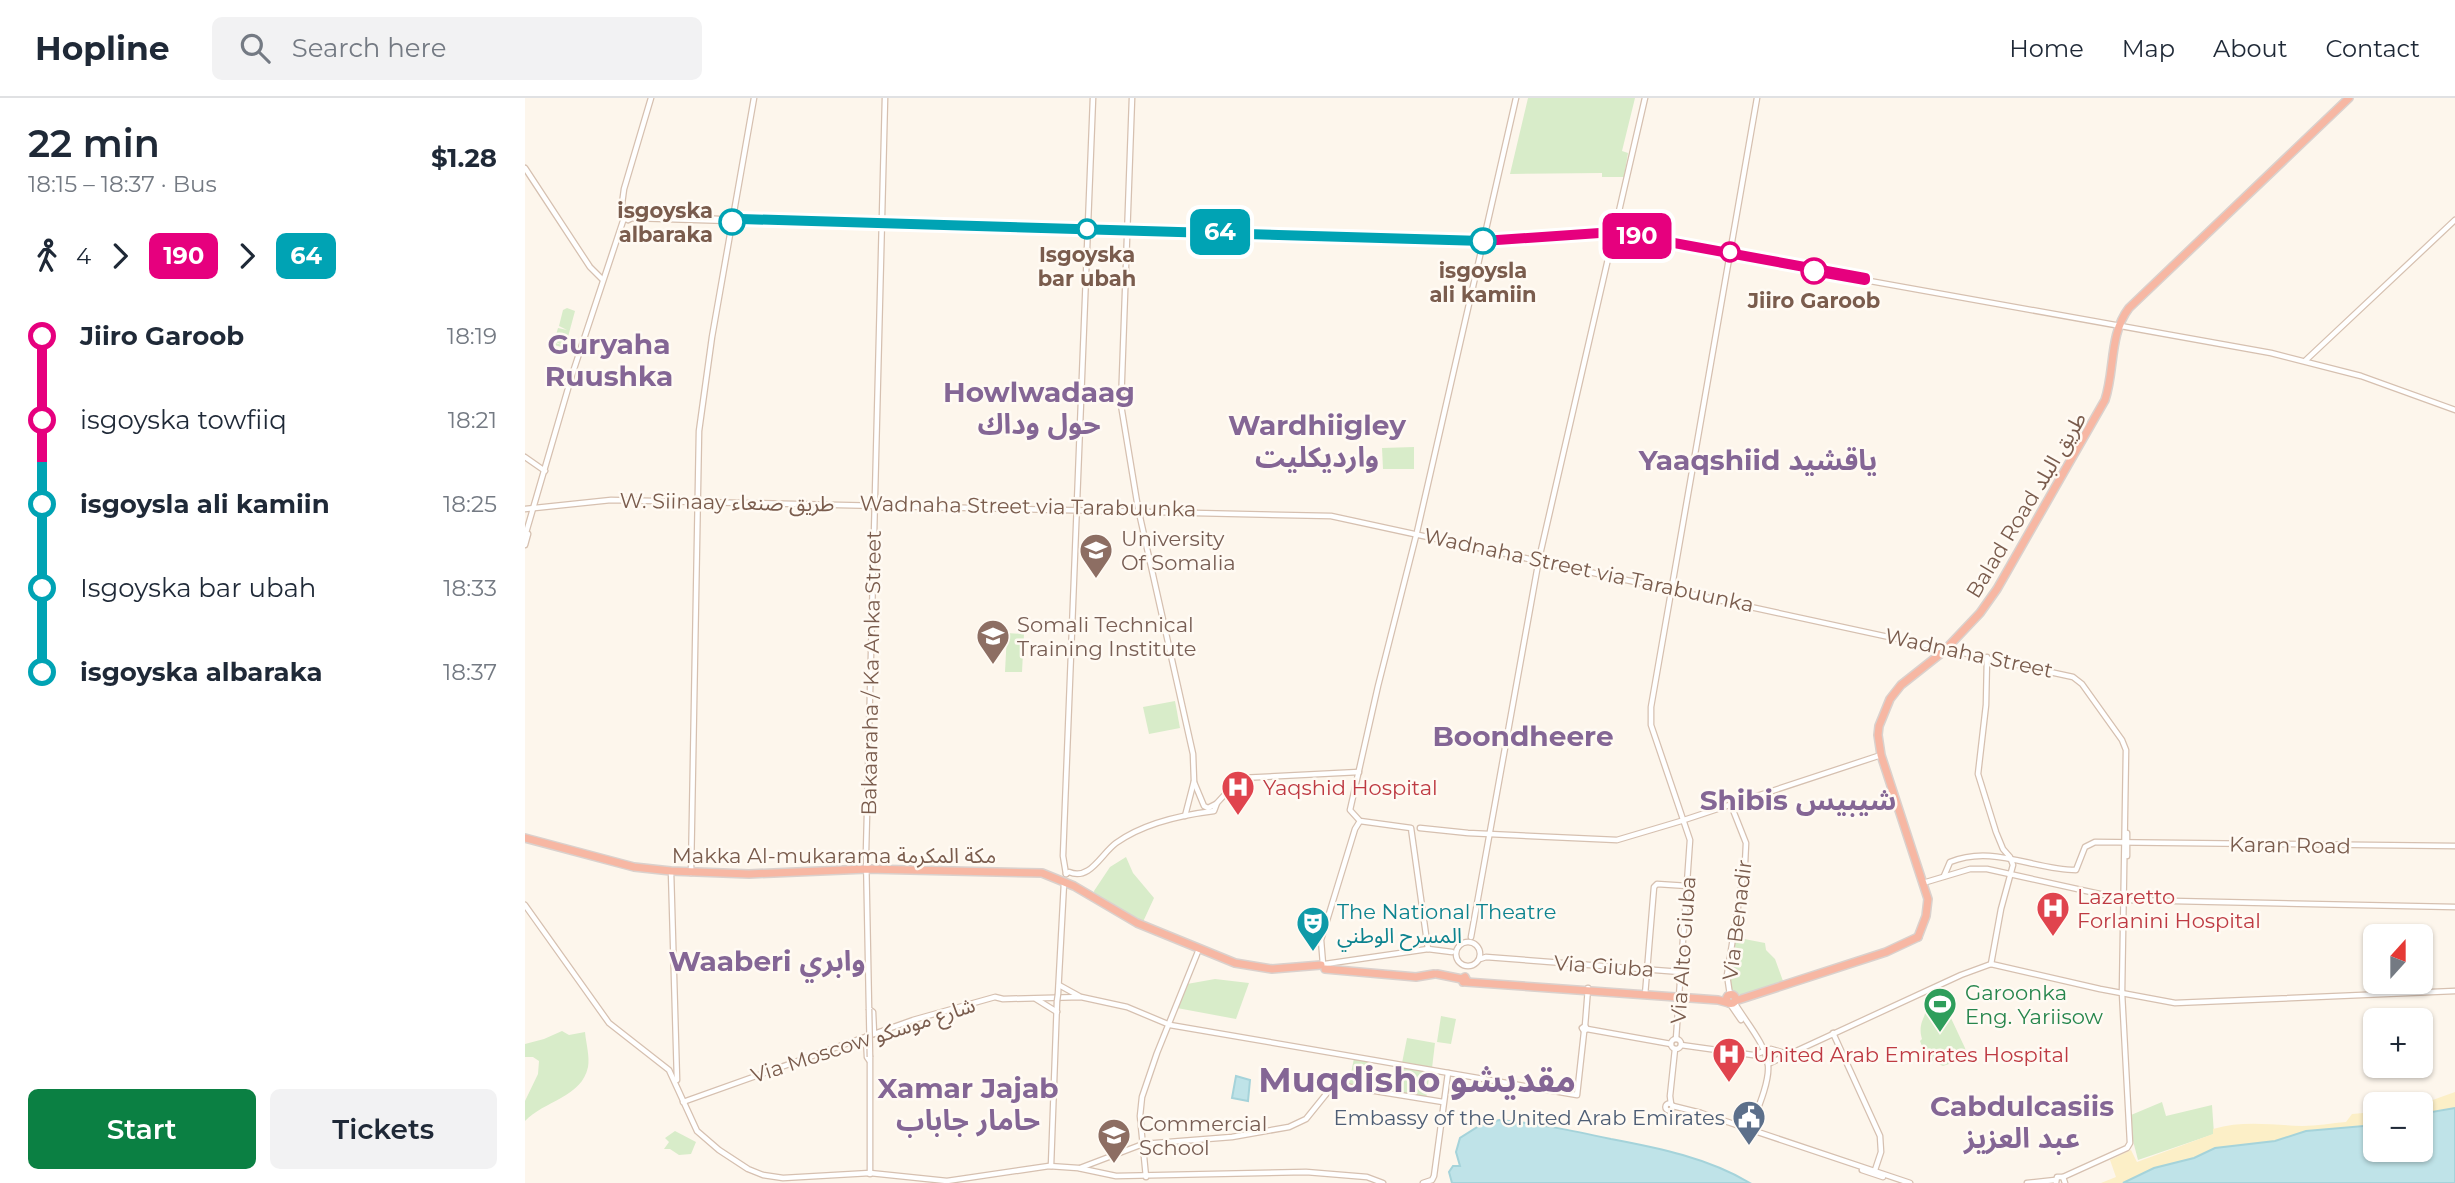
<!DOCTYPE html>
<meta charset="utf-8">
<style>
body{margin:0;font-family:Montserrat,"Noto Sans Arabic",sans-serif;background:#f2f2f3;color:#1f2937;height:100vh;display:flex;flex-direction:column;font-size:26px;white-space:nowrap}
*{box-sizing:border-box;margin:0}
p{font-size:23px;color:#747a83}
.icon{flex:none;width:38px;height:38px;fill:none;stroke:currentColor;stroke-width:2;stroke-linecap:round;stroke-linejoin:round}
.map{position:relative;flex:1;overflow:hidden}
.panel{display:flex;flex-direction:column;background:#fff;width:525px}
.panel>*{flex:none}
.badge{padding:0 14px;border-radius:10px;font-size:24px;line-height:46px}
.needle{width:46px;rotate:21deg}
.tools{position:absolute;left:1838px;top:826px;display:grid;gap:14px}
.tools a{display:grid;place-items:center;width:70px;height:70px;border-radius:10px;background:#fff;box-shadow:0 2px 5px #0004;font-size:35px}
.map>.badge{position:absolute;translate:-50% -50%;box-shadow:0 0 0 4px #fff}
.legs{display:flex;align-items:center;gap:10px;height:77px;padding:0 28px;font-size:23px}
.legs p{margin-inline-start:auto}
.overview{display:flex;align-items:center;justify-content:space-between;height:119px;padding:0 28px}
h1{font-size:38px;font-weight:600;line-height:52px}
.primary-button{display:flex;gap:14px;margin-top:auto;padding:14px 28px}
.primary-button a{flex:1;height:80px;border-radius:10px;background:#0b8043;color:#fff;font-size:28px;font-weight:600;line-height:80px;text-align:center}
.primary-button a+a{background:#f2f2f3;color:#1f2937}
ul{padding:0 28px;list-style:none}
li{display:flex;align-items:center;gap:24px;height:84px;font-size:26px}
li i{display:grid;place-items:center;width:10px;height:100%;margin:0 9px;background:currentColor}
li i::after{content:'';width:18px;height:18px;margin:-9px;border:5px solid;border-radius:50%;background:#fff}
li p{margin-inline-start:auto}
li:first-child i{background:linear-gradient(#0000 50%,currentColor 0)}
li:last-child i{background:linear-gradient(currentColor 50%,#0000 0)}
header{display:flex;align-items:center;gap:42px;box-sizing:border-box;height:98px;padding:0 35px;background:#fff;border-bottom:2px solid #e0e1e3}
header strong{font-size:33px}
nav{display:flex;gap:38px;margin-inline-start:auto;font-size:24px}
.search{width:490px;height:63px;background:#f2f2f3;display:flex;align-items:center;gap:18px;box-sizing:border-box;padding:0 24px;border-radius:10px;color:#747a83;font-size:26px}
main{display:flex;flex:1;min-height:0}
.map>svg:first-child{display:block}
.green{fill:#d8ecc9}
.sand{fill:#fcefc7}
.water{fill:#bfe3e8;stroke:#a5d3da;stroke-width:2}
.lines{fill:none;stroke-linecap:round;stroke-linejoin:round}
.secondary-casing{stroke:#d6c0b0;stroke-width:7}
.highway-casing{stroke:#dad1cd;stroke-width:10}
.secondary{stroke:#fff;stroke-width:4.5}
.highway{stroke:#f7b7a3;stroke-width:7}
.secondary-bridge-casing{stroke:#d6c0b0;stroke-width:7;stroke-linecap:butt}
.secondary-bridge{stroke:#fff;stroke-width:4.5}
.line-1-casing{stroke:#fff;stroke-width:16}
.line-2-casing{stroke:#fff;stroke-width:16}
.line-1{stroke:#e6007e;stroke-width:10}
.line-2{stroke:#00a3b4;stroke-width:10}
.stop-2-dot{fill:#fff;stroke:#00a3b4;stroke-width:3.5}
.stop-1-dot{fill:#fff;stroke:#e6007e;stroke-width:3.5}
.labels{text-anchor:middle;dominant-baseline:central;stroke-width:5;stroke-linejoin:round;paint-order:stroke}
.stop-label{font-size:21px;font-weight:bold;fill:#7a5c4d;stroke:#fffaf3}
.street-label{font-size:21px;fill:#7a5c4d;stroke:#fffaf3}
.education-label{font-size:21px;fill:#785e54;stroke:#fffaf3;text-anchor:start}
.health-label{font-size:21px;fill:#be3a42;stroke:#fffaf3;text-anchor:start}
.culture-label{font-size:21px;fill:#0d838f;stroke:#fffaf3;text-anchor:start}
.leisure-label{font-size:21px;fill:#27864d;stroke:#fffaf3;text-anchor:start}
.service-label{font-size:21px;fill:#4e5e75;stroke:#fffaf3;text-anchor:end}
.district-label{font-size:28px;font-weight:bold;fill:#846695;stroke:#fffaf3}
.town-label{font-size:35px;font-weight:bold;fill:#846695;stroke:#fffaf3}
</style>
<header>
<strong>Hopline</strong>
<div class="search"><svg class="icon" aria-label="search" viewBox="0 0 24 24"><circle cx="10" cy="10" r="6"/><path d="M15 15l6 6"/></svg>Search here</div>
<nav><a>Home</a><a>Map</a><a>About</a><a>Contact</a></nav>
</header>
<main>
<section class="panel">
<div class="overview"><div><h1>22 min</h1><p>18:15 – 18:37 · Bus</p></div><b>$1.28</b></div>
<div class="legs"><svg class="icon" aria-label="walk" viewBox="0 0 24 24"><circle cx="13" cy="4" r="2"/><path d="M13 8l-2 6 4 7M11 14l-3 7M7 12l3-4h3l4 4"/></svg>4<svg class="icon" aria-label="forward" viewBox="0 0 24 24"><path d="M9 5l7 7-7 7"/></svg><b class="badge" style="background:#e6007e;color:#fff">190</b><svg class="icon" aria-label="forward" viewBox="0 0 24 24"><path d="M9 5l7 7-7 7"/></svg><b class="badge" style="background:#00a3b4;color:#fff">64</b></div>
<ul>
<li><i style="color:#e6007e"></i><b>Jiiro Garoob</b><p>18:19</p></li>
<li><i style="color:#e6007e"></i><span>isgoyska towfiiq</span><p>18:21</p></li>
<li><i style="color:#00a3b4"></i><b>isgoysla ali kamiin</b><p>18:25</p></li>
<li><i style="color:#00a3b4"></i><span>Isgoyska bar ubah</span><p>18:33</p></li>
<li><i style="color:#00a3b4"></i><b>isgoyska albaraka</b><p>18:37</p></li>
</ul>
<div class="primary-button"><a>Start</a><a>Tickets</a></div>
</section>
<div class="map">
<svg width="1930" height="1085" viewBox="0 0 1930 1085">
<rect width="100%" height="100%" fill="#fdf6ec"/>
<!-- green -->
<g class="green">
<polygon points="1003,0 1110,0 1097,53 1103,55 1099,79 1077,79 1077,75 985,76"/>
<polygon points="42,210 50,213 40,250 26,246 27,244 37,247 29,243 31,239 39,241 31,237 33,230 42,232 34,228 38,212"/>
<polygon points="889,349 889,371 858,371 857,350"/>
<polygon points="482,535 499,536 497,574 480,574"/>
<polygon points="650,603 655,630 624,636 618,609"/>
<polygon points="601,759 608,775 629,800 617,826 570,800 569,793 585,769"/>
<polygon points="1209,839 1240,845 1241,852 1250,861 1258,883 1221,896 1206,896 1203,884"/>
<polygon points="690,881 724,885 711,921 652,910 662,886"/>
<path d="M1418,903l22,47 2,10 -24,8 -16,-8 -7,-17 2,-2c-5,-17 5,-22 3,-30z"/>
<polygon points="916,918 931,921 926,946 912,944"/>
<path d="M37,933l7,4 16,-3c1,11 5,25 3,35 -6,30 -44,34 -63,54v-20l13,-27 1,-13 -6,-4h-8v-13l19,-5z"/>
<polygon points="882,940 910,945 907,970 877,965"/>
<polygon points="829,960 843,963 838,989 824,986"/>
<polygon points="876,968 905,973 901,1001 872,996"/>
<polygon points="1637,1004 1641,1018 1687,1007 1689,1036 1613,1062 1607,1039 1606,1017"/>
<polygon points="150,1033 171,1044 166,1056 154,1057 145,1051 139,1051 144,1044 140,1040"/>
</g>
<!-- sand -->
<g class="sand">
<polygon points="1930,994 1930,1010 1895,1016 1895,1012 1902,1012 1902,1004"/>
<path d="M1850,1014v13l-69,6 -31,10 -60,7 -22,10 -39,10 -31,15h-22l15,-6 -6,-17 21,-10 6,12 76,-28v-5c30,-9 59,-4 89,-3 15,0 30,-3 44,-4l6,-8z"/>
</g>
<!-- water -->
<g class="water">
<polygon points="711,978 725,982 723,1003 707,1000"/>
<polygon points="1930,1010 1930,1085 1598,1085 1629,1070 1669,1060 1690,1050 1750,1043 1781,1033 1850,1027 1850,1052 1895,1052 1895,1016"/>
<path d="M974,1022c38,3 75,11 112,19 48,9 97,19 139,44h-298l-3,-11 4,-6h7l-4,-14 4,-14 19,-12z"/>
</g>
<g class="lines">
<defs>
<g id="secondary">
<polyline points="607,0 596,307 613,410 668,656 669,683 660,718"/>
<polyline points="0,70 65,169 77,181"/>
<polyline points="102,121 97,106 99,91 126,0"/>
<polyline points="103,122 107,120 957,146 1089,137 1746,255 1836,278 1930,312"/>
<polyline points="612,133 687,134"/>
<polyline points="1077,134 1089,134 1179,150"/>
<polyline points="881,140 953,143"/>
<polyline points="979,142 1016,139"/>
<polyline points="1781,262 1930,122"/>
<polyline points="0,359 20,373"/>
<polyline points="0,411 86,402 806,418 1548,579 1557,586 1597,642 1601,652 1597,895 1605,1045 1602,1050 1538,1079 1532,1079 1531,1085"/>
<polyline points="0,438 47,277 98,123 105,116 194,121"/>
<polyline points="0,447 3,436"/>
<polyline points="1462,559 1461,607 1453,676 1471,734 1478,751 1485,759 1488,767 1476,811 1466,866"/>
<polyline points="669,684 679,708 683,710 691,706"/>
<polyline points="895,730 943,735 1092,742 1156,723 1356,657"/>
<polyline points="1602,758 1602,735"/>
<polyline points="146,773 152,982"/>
<polyline points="166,775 174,333 187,239 229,0"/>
<polyline points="541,776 538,758 568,0"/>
<path d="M541,776l3,-2c21,9 32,-18 47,-29 28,-20 65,-28 98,-32l3,-8 23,-25 119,-6"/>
<path d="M1419,778l6,-14c43,-18 83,8 126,8l9,-23 10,-5 360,4"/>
<polyline points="1398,785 1445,771 1462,771 1602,802 1930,809"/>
<polyline points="0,807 84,925 144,972 172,1033 194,1052 223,1071 238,1077 258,1080 345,1075 422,1083 524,1068 553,1070 591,1078 781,1074 842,1079 858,1085"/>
<polyline points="946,839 1014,461 1120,0"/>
<circle cx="943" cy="856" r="12"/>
<polyline points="903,851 886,730 835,723 825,712 853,588 892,434 991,0"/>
<polyline points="955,861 961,859 1156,874"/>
<polyline points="798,866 796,842 830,731 835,723"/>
<polyline points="800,866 903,851 927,854"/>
<polyline points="1466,866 1575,891 1650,905 1930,893"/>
<polyline points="534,887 554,898"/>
<polyline points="533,896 539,785"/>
<polyline points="1120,897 1129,789 1132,786 1163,788"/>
<polyline points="1205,897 1202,877 1220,766 1221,745 1206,707"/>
<polyline points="511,901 532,914"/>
<path d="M1209,904c11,19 32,42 34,63 2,17 -12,48 -18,64"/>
<polyline points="1205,906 1216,922"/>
<polyline points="1060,928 1063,890"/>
<polygon points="1060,928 1062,931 1059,933 1057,930"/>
<polyline points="1062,931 1146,946"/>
<polyline points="1308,935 1355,1038 1356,1054 1349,1075"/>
<polyline points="349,936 348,914 344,911 341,755 360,0"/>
<polyline points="341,939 342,959 344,962"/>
<polyline points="1151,941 1165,742 1126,627 1126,609 1232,0"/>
<circle cx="1151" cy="946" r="5"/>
<polyline points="1156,947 1228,957 1246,951 1263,956"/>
<polyline points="345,959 345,1076"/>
<polyline points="1243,966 1436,877 1466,866"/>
<polyline points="158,1004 388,922 470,899 478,901 556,899 602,909 645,927 1052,997 1059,934"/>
<circle cx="1144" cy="1009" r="3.5"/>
<polyline points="1146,1006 1145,998 1150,951"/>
<polyline points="1148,1008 1176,1015 1385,1085"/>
<polyline points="526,1068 532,903"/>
<polyline points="555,1070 618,1046 707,1039 764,1029 781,1021 802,995 813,987 918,1004"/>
<polyline points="1337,1072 1358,1079"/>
<polyline points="621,1079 615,1018 617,999 632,955 674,851"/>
<polyline points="1538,1079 1540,1085"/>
<polyline points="898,1085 907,1082 909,1078 923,975"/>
<polyline points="1502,1085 1530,1082"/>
</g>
<g id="highway">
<polyline points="0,740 109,769 146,773 224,776 342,771 517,775 549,788 612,825 710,865 747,871 796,867"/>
<path d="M1393,839l8,-21 2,-17 -47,-144 -3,-20 1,-9 11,-27 11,-14 43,-34 36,-38 17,-24 108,-189c10,-30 4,-66 24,-92l220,-210"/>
<polyline points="800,871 891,879 909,876"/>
<polyline points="912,876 937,881 938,884 942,883 940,879 937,881"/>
<polyline points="941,884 1193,902 1204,905"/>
<circle cx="1206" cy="901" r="4.5"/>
<polyline points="1210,903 1361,854 1393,839"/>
</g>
</defs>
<!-- secondary casing -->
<use href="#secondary" class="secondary-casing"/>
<!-- highway casing -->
<use href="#highway" class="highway-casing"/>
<!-- secondary -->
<use href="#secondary" class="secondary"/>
<!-- highway -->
<use href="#highway" class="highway"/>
<defs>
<g id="secondary-bridge">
<polyline points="532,903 533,896"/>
<polyline points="344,911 345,959"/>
</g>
</defs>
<!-- secondary-bridge casing -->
<use href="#secondary-bridge" class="secondary-bridge-casing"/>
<!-- secondary-bridge -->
<use href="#secondary-bridge" class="secondary-bridge"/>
</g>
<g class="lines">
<defs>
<polyline id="line-1" points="958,143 1089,134 1340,180 1340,182 1289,173"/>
<polyline id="line-2" points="207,124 208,121 216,121 958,143"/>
</defs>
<!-- line-1 casing -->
<use href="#line-1" class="line-1-casing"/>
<!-- line-2 casing -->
<use href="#line-2" class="line-2-casing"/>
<!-- line-1 -->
<use href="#line-1" class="line-1"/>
<!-- line-2 -->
<use href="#line-2" class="line-2"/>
</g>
<!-- icons -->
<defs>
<symbol id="university-pin" viewBox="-11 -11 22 30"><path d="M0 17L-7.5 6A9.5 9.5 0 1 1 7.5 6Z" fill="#8d6e63" stroke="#fffaf3"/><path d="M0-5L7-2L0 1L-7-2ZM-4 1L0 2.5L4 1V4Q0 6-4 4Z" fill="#fff"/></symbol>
<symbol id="hospital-pin" viewBox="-11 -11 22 30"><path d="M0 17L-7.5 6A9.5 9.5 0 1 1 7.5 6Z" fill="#e0444e" stroke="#fffaf3"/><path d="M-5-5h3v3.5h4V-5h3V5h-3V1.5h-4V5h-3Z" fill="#fff"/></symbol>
<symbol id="theatre-pin" viewBox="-11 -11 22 30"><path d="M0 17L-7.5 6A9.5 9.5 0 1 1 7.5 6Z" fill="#0f9aa8" stroke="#fffaf3"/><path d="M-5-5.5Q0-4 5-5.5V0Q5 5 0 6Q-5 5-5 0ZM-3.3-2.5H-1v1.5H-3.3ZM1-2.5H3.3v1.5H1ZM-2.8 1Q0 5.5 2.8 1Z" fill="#fff"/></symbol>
<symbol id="stadium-pin" viewBox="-11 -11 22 30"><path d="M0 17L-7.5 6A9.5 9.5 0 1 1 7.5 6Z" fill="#2e9e5b" stroke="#fffaf3"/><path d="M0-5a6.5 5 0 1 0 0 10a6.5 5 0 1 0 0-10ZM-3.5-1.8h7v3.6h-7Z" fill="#fff"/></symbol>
<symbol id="civic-pin" viewBox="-11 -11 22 30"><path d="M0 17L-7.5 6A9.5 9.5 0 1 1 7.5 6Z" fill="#5c6f8a" stroke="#fffaf3"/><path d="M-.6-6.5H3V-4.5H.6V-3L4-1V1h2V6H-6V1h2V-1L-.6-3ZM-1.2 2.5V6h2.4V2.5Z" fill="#fff"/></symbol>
</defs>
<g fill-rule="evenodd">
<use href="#university-pin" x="552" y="433" width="38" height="52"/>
<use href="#university-pin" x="449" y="519" width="38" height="52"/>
<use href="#hospital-pin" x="694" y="670" width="38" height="52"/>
<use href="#hospital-pin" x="1509" y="791" width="38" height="52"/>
<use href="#theatre-pin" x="769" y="806" width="38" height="52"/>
<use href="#stadium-pin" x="1396" y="887" width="38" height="52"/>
<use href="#hospital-pin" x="1185" y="937" width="38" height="52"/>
<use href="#civic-pin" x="1205" y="1000" width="38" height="52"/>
<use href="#university-pin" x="570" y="1018" width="38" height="52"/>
</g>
<!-- markers -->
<g class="stop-2-dot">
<circle cx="207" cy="124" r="12"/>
<circle cx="562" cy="131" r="9"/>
<circle cx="958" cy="143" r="12"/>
</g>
<g class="stop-1-dot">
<circle cx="1205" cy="154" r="9"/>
<circle cx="1289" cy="173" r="12"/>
</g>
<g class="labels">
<!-- stop labels -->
<g class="stop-label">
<text x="188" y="112" text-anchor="end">isgoyska<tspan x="188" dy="24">albaraka</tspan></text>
<text x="562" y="156">Isgoyska<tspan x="562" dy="24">bar ubah</tspan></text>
<text x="958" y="172">isgoysla<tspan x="958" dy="24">ali kamiin</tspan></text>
<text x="1289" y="202">Jiiro Garoob</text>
</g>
<!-- street labels -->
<g class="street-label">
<text transform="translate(202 404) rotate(1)">W. Siinaay طريق صنعاء</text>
<text transform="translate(1501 407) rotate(-59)">Balad Road طريق البلد</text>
<text transform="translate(503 408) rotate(1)">Wadnaha Street via Tarabuunka</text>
<text transform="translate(1064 472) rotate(12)">Wadnaha Street via Tarabuunka</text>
<text transform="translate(1444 555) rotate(12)">Wadnaha Street</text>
<text transform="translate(346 575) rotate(-89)">Bakaaraha / Ka Anka Street</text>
<text transform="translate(1765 747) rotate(1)">Karan Road</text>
<text x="309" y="757">Makka Al-mukarama مكة المكرمة</text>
<text transform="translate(1212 822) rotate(-83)">Via Benadir</text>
<text transform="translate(1158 852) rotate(-86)">Via Alto Giuba</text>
<text transform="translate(1079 868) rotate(4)">Via Giuba</text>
<text transform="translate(338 942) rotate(-18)">Via Moscow شارع موسكو</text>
</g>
<!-- education labels -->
<g class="education-label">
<text x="596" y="440">University<tspan x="596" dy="24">Of Somalia</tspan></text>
<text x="492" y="526">Somali Technical<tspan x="492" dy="24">Training Institute</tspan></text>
<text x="614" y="1025">Commercial<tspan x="614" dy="24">School</tspan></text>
</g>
<!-- health labels -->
<g class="health-label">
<text x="738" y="689">Yaqshid Hospital</text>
<text x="1552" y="798">Lazaretto<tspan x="1552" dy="24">Forlanini Hospital</tspan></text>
<text x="1228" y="956">United Arab Emirates Hospital</text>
</g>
<!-- culture labels -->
<g class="culture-label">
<text x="812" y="813">The National Theatre<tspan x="812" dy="24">المسرح الوطني</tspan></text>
</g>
<!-- leisure labels -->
<g class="leisure-label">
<text x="1440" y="894">Garoonka<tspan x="1440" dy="24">Eng. Yariisow</tspan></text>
</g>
<!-- service labels -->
<g class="service-label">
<text x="1200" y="1019">Embassy of the United Arab Emirates</text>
</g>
<!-- district labels -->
<g class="district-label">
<text x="84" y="246">Guryaha<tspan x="84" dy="32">Ruushka</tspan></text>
<text x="514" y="294">Howlwadaag<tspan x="514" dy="32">حول وداك</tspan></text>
<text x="792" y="327">Wardhiigley<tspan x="792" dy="32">وارديكليت</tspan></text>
<text x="1233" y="362">Yaaqshiid ياقشيد</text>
<text x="998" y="638">Boondheere</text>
<text x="1273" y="702">Shibis شيبيس</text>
<text x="242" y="863">Waaberi وابري</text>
<text x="443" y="990">Xamar Jajab<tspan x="443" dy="32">حامار جاباب</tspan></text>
<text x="1497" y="1008">Cabdulcasiis<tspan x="1497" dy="32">عبد العزيز</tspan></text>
</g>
<!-- town labels -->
<g class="town-label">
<text x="892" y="981">Muqdisho مقديشو</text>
</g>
</g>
</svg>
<div class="tools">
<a><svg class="needle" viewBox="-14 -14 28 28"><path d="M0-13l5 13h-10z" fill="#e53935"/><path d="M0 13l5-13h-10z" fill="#747a83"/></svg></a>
<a>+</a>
<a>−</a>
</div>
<b class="badge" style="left:1112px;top:138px;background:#e6007e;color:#fff">190</b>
<b class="badge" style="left:695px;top:134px;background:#00a3b4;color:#fff">64</b>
</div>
</main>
